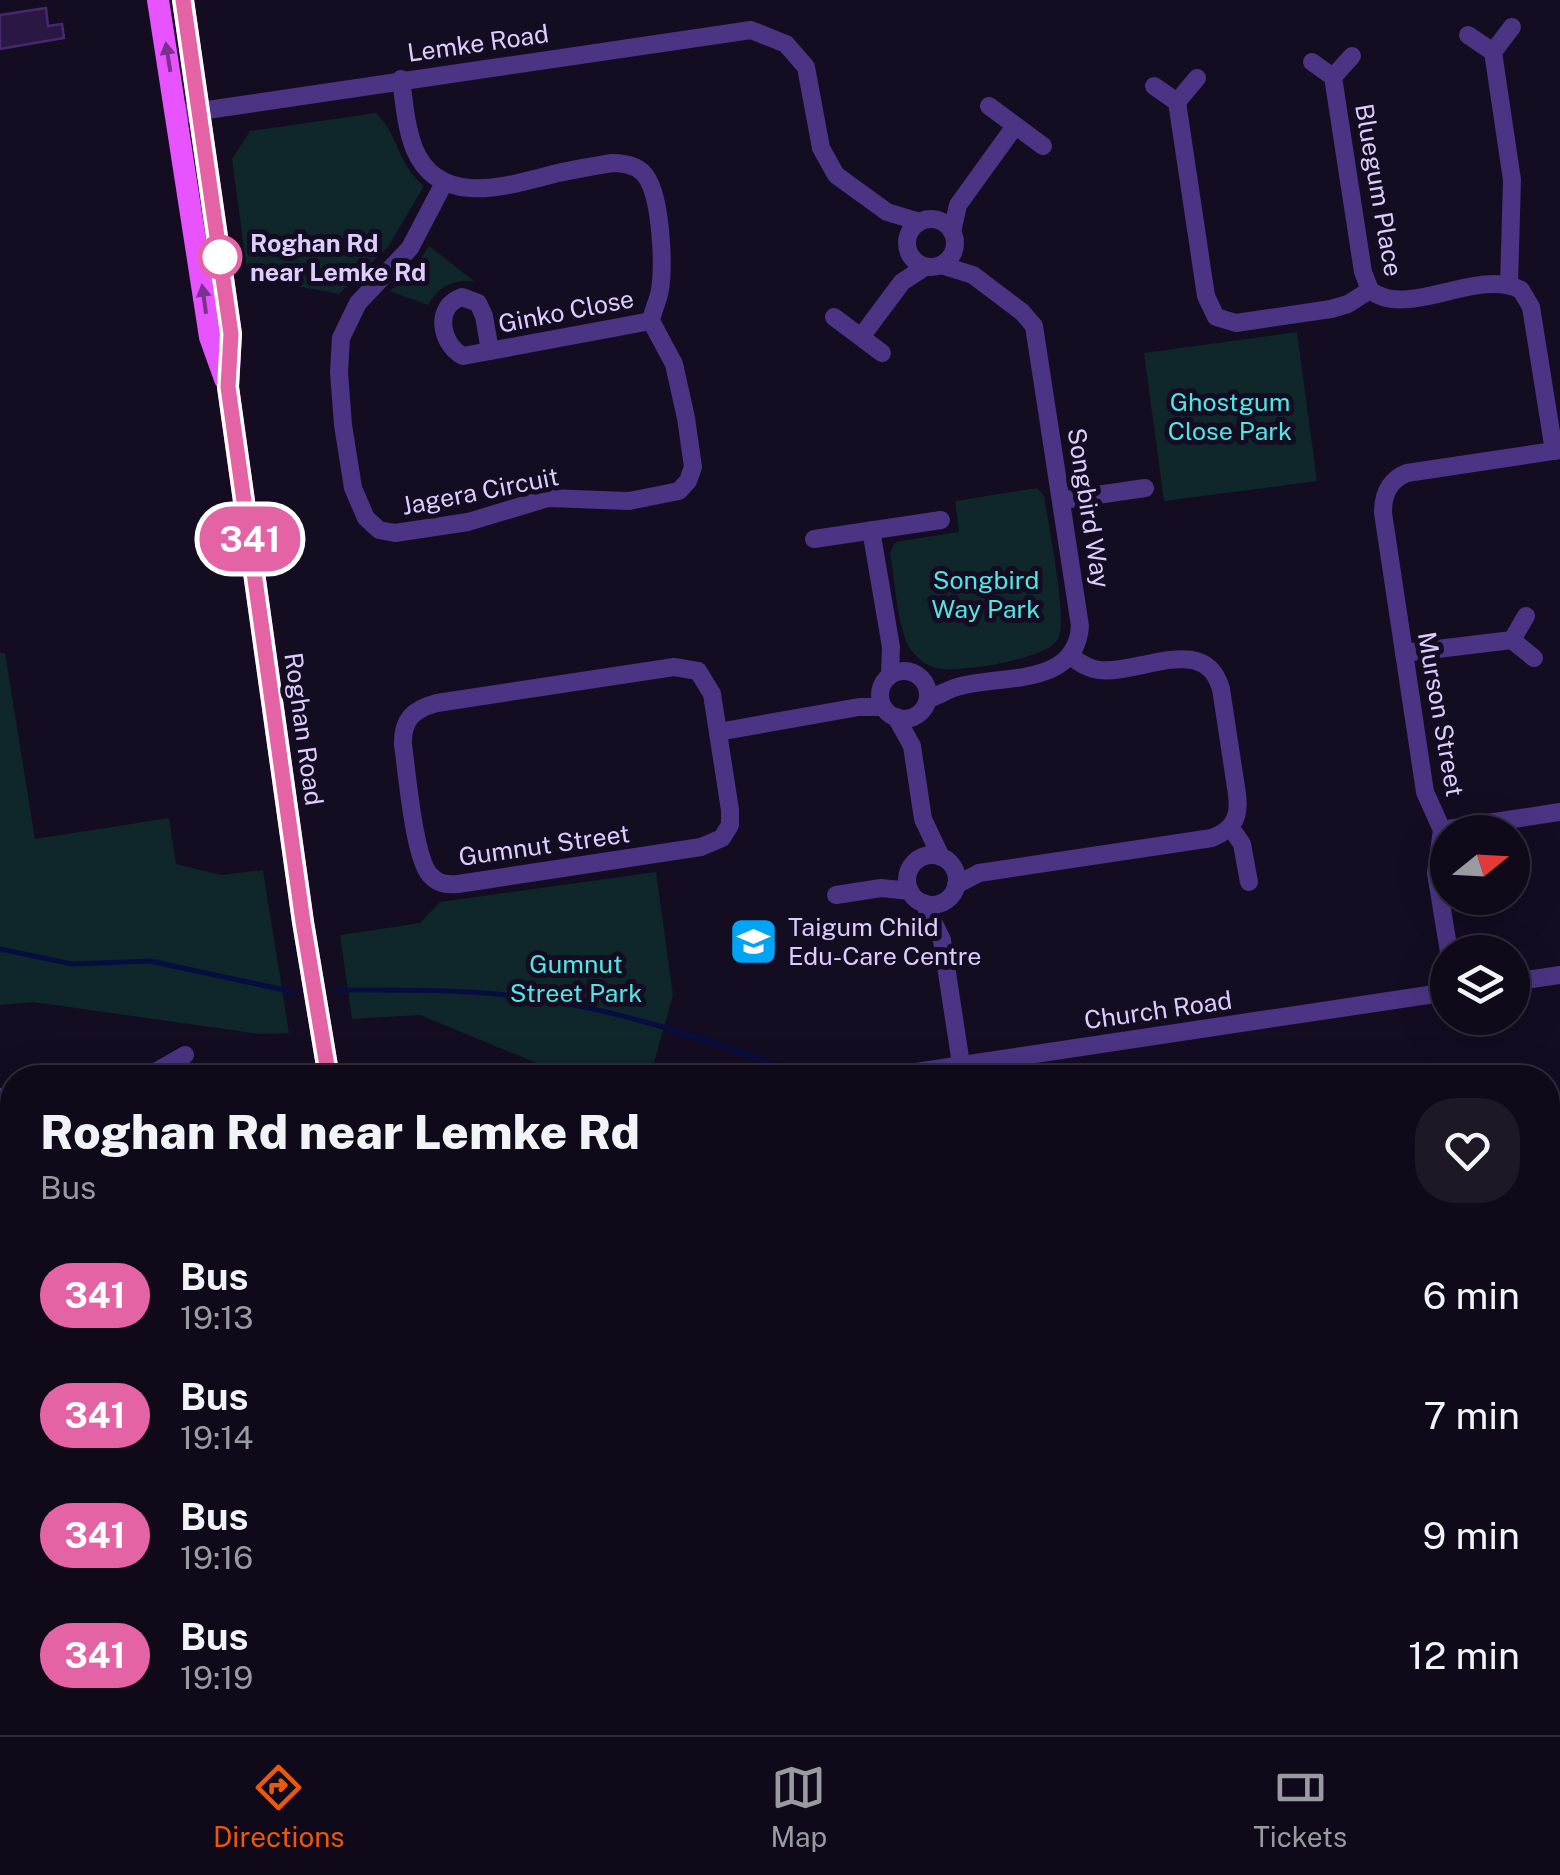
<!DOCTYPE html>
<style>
body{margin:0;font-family:"Public Sans",sans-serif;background:#1d1726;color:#f1f3f6;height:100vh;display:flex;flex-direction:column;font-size:38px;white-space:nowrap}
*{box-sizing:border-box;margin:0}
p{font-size:32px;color:#9b9aa2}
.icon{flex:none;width:55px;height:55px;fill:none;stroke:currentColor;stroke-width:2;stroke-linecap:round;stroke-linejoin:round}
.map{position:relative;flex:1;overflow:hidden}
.sheet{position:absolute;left:0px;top:1065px;width:1560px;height:670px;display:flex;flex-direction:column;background:#0f0919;border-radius:40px 40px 0 0;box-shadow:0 10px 40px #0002,0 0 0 2px #2f2a38}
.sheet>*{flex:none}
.badge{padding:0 20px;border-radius:32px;font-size:35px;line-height:65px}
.needle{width:65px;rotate:72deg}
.buttons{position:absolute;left:1430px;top:815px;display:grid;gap:20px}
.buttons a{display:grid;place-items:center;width:100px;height:100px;border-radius:50%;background:#0f0919;box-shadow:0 10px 40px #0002,0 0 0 2px #2f2a38;font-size:50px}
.map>.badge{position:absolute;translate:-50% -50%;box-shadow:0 0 0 5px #fff}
.round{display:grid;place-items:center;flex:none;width:105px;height:105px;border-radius:40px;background:#1d1726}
.summary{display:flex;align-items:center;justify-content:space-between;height:170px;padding:0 40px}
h1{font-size:48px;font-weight:800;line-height:75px}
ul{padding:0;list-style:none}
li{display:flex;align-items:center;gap:30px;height:120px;padding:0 40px}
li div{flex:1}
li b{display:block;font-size:38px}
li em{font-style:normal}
li .badge{min-width:110px;font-weight:700;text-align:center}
.tab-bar{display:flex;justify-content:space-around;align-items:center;height:140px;border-top:2px solid #2f2a38;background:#0f0919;font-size:28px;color:#9b9aa2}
.tab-bar a{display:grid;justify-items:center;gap:5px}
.tab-bar .current{color:#ea580c}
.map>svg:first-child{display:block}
.green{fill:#0f262b}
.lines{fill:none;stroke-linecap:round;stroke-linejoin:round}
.stream{stroke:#070e3f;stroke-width:5}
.building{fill:#2a1743;stroke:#472870;stroke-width:2.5}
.minor{stroke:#4a3483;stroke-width:18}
.major{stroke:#e753ff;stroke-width:22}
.oneway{fill:#7e3090}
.line-casing{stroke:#fff;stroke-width:22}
.line{stroke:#e463a4;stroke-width:15}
.stop-dot{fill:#fff;stroke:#e463a4;stroke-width:5}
.labels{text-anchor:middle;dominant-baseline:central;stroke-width:10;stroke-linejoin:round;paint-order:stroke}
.street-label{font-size:25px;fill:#deccff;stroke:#140c21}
.stop-label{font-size:25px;font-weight:bold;fill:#deccff;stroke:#140c21;text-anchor:start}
.park-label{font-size:25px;fill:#52e5e3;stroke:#140c21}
.poi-label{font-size:25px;fill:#deccff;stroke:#140c21;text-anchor:start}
</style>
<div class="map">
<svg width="1560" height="1735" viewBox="0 0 1560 1735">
<rect width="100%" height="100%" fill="#140c21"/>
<!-- green -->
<g class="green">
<path d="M376,113c24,23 19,48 48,73l-36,61 -49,47 -91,-17 -16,-118 18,-28z"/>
<path d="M429,246l45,35c-22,-1 -35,5 -46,24l-39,-14 18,-12z"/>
<polygon points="1297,332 1317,481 1164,501 1144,353"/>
<path d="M1037,488l7,8c4,27 24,124 14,143 -10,20 -93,32 -115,30 -13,-1 -25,-9 -32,-19 -14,-20 -16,-71 -21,-96l5,-12 64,-10 -4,-31z"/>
<polygon points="0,653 5,653 35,839 169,818 176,864 221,875 263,870 289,1033 260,1034 33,1002 0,1005"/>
<polygon points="656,872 673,995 650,1077 570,1077 420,1015 352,1019 340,935 420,923 440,902"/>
<polygon points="1548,1474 1560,1490 1560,1735 1527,1735 1525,1723 1548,1722"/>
</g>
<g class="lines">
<!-- stream -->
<g class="stream">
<polyline points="0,949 72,964 150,961 294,992"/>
<path d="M338,990c62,0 124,-1 186,7 89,11 176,40 260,71"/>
<polyline points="1548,1683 1560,1684"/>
</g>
</g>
<!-- building -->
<g class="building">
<polygon points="46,8 48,26 62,24 64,38 0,49 0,15"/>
<polygon points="0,1532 8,1532 12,1563 12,1597 0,1599"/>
</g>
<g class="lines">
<!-- minor -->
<g class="minor">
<polyline points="1468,35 1493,52 1512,27"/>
<polyline points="1493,52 1512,180 1509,284"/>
<polyline points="1312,62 1333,77 1352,56"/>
<path d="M1333,77l30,195 7,18c36,30 108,-23 151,0l10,17 23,144"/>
<path d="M401,79c3,23 5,48 13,69 25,62 96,37 144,25 18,-4 36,-7 54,-10 14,0 28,3 35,15 14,22 17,86 13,112 -2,11 -7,20 -9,31l23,43 12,54 7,49 -5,14 -9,10 -50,10 -81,-3 -80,24 -73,11 -16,-3 -13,-12 -13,-30 -10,-63 -4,-53 2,-34 17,-35 52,-55 34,-65"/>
<polyline points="1154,86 1177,102 1197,78"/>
<polyline points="1177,102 1206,296 1216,317 1236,323 1331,309 1348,304 1370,290"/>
<polyline points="989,106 1043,146"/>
<polyline points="187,113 751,30 786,44 806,67 821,148 836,175 887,212 920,222"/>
<circle cx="931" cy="243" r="24"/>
<polyline points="952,232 958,205 1015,126"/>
<polyline points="834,317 882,353"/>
<polyline points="861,337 902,282 925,267"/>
<path d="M490,351l-6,-35 -6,-13 -16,-6c-28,9 -22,47 1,59l188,-35"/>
<polyline points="1063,500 1145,488"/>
<polyline points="871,530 891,647 890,674"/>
<polyline points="814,539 941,520"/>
<polyline points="1526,616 1512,640 1534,658"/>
<polyline points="1404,653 1512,640"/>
<path d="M674,667l24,4 14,23 18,116v15l-8,13 -21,9 -243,37c-11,1 -20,0 -28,-9 -16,-17 -23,-103 -27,-130 -1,-25 10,-36 34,-42z"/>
<circle cx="904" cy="695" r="24"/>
<path d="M928,699c10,-3 19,-9 29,-12 44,-13 119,1 123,-61l-46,-300 -12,-14 -49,-37 -32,-10"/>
<polyline points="896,717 912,746 923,819 941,857"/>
<polyline points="718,732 859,707 883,707"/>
<polyline points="1231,828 1242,844 1249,882"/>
<polyline points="1442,830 1560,812"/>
<circle cx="932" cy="880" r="25"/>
<path d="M956,885l23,-12 233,-35c22,-9 28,-21 25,-44l-16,-105c-16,-57 -82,-14 -122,-19 -11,-1 -20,-8 -29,-14"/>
<polyline points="836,895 881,888 910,891"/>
<polyline points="924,903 942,940 961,1064"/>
<path d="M1449,952l-13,-79 6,-43 -17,-38 -42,-279c0,-19 6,-33 24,-40l153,-23"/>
<polyline points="1512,982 1560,975"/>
<polyline points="127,1078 157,1071 185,1055"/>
<polyline points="876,1078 1448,992"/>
<polyline points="0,1097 12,1095"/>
<polyline points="1548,1174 1560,1171"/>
<polyline points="0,1218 12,1216"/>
<polyline points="1548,1355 1560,1440"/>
<polyline points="0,1435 12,1437"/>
<polyline points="203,1722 204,1735"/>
<polyline points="725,1722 728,1735"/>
<polyline points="1165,1722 1167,1735"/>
<polyline points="958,1733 959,1735"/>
<polyline points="1396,1735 1411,1722"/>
</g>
<!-- major -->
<g class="major">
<polyline points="158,0 210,337 225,379"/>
<polyline points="183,0 231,334 228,387 303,922 329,1078"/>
<polyline points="426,1722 428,1735"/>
</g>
</g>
<!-- one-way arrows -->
<defs><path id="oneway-solid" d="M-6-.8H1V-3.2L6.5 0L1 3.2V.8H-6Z" transform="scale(2.5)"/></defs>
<g class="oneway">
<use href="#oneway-solid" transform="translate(168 57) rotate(-99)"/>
<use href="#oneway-solid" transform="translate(204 299) rotate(-98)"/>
</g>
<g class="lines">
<defs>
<polyline id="line" points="183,0 231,334 228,387 303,922 329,1078"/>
</defs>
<!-- line casing -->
<use href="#line" class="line-casing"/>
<!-- line -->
<use href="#line" class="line"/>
</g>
<!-- icons -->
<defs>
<symbol id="school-square" viewBox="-11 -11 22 22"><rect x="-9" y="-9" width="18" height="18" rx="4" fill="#00a4f7" stroke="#140c21"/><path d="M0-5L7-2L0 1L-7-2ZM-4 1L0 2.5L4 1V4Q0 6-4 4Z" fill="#fff"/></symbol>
</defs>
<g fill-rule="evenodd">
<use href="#school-square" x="726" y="914" width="55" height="55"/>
</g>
<!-- markers -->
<circle class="stop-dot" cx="220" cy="257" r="20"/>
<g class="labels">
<!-- street labels -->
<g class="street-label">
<text transform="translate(478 43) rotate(-8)">Lemke Road</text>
<text transform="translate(1379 190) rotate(80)">Bluegum Place</text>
<text transform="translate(566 311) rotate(-11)">Ginko Close</text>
<text transform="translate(480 491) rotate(-11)">Jagera Circuit</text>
<text transform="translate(1089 508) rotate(81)">Songbird Way</text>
<text transform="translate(1441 714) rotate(80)">Murson Street</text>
<text transform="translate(304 729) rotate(82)">Roghan Road</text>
<text transform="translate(544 845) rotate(-8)">Gumnut Street</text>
<text transform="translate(1158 1010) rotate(-8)">Church Road</text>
</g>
<!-- stop labels -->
<g class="stop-label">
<text x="250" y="243">Roghan Rd<tspan x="250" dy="29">near Lemke Rd</tspan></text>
</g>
<!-- park labels -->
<g class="park-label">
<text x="1230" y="402">Ghostgum<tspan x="1230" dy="29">Close Park</tspan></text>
<text x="986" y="580">Songbird<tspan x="986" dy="29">Way Park</tspan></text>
<text x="576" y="964">Gumnut<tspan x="576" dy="29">Street Park</tspan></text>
</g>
<!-- poi labels -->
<g class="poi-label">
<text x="788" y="927">Taigum Child<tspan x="788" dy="29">Edu-Care Centre</tspan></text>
</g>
</g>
</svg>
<div class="buttons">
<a><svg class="needle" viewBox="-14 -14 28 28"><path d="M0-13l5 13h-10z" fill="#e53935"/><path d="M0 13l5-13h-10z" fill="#9b9aa2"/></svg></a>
<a><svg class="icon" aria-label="layers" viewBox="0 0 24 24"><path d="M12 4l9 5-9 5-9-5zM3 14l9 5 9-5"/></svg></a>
</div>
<b class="badge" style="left:250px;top:539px;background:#e463a4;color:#fff">341</b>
<section class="sheet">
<div class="summary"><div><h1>Roghan Rd near Lemke Rd</h1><p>Bus</p></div><a class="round"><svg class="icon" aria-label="heart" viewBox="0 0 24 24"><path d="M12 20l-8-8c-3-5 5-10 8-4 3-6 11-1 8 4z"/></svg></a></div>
<ul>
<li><span class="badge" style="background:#e463a4;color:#fff">341</span><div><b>Bus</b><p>19:13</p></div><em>6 min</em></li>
<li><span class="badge" style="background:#e463a4;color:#fff">341</span><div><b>Bus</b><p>19:14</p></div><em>7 min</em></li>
<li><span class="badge" style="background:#e463a4;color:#fff">341</span><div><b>Bus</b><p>19:16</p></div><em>9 min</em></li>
<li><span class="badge" style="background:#e463a4;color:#fff">341</span><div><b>Bus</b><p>19:19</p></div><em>12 min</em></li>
</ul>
</section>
</div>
<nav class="tab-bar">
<a class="current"><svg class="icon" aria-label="directions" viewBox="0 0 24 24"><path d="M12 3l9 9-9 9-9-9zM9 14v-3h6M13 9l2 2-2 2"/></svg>Directions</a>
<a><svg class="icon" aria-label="map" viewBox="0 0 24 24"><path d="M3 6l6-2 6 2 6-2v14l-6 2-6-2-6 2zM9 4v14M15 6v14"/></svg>Map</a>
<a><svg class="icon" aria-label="tickets" viewBox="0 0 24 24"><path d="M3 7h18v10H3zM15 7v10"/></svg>Tickets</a>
</nav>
